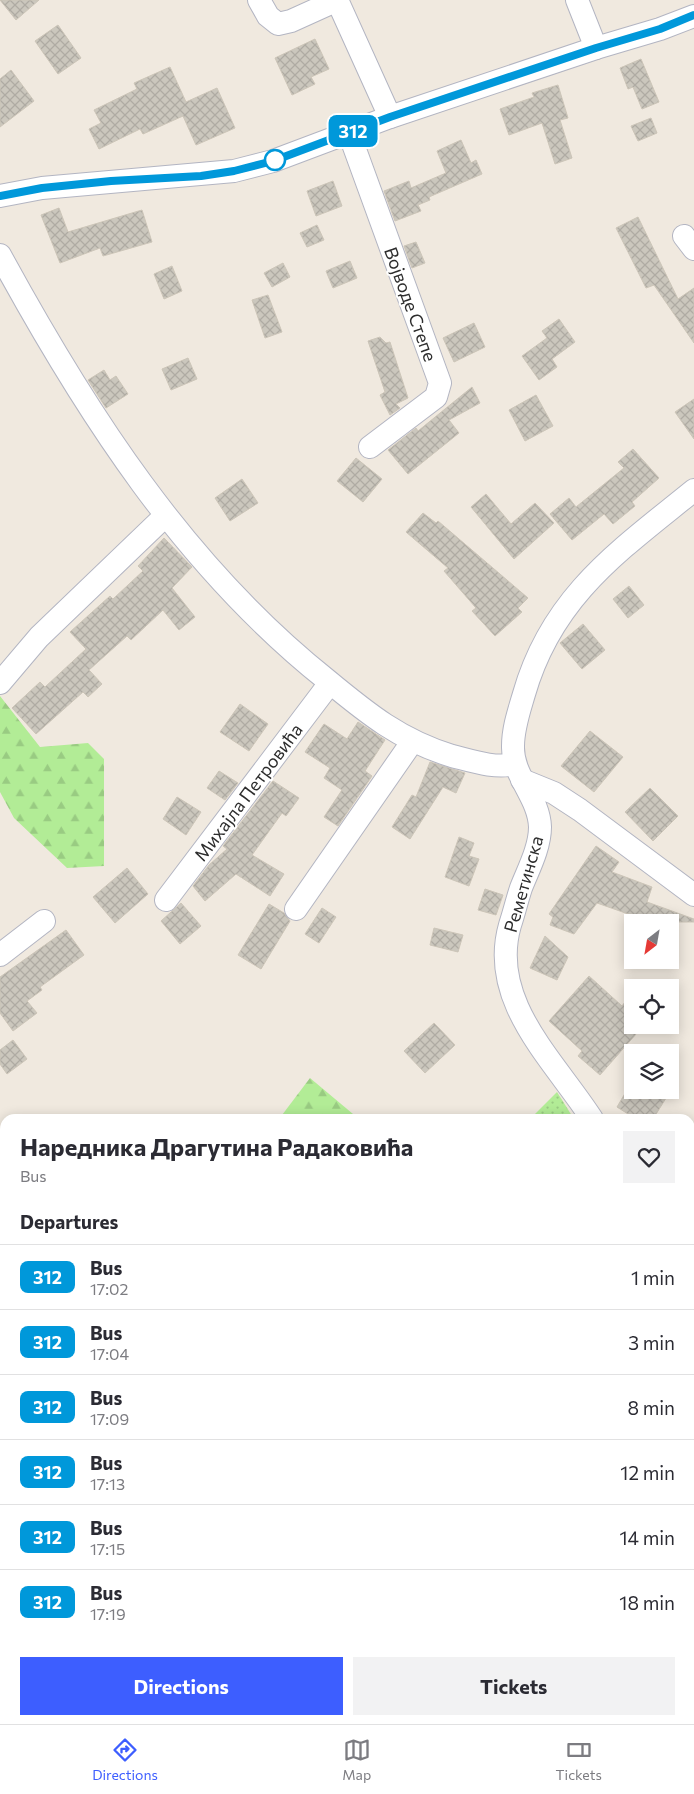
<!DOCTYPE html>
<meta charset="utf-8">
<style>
body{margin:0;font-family:Commissioner,sans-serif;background:#f2f2f3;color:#2b2b33;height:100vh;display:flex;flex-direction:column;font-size:19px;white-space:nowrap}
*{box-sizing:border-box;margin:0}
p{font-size:16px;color:#7c7c81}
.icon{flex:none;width:28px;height:28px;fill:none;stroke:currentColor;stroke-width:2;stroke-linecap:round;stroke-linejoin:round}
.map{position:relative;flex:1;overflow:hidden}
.panel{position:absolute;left:0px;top:1114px;width:695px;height:611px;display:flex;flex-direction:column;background:#fff;border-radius:15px 15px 0 0;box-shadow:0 2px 12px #0003}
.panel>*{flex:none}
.badge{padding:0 10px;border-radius:8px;font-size:18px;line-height:32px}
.needle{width:32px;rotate:211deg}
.buttons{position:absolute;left:624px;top:914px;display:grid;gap:10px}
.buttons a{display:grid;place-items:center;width:55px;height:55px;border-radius:0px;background:#fff;box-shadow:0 2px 12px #0003;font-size:25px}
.map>.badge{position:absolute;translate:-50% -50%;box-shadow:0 0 0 2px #fff}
h2{padding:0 20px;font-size:19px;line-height:45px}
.round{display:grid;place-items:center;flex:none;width:52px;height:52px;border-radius:0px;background:#f2f2f3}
.headline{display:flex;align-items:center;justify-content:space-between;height:85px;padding:0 20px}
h1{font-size:24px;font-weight:700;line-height:38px}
.primary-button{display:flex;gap:10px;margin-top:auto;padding:10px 20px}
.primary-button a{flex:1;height:58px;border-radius:0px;background:#3d5eff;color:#fff;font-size:20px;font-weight:700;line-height:58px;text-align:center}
.primary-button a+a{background:#f2f2f3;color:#2b2b33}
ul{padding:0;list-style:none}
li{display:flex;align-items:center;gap:15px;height:65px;padding:0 20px;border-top:1px solid #e1e1e2}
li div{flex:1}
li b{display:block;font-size:19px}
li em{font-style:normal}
li .badge{min-width:55px;font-weight:700;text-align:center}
.tab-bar{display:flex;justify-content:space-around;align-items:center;height:70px;border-top:1px solid #e1e1e2;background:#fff;font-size:14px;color:#7c7c81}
.tab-bar a{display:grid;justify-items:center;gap:2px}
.tab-bar .selected{color:#3d5eff}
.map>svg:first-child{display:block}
.grass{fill:url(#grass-dots)}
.forest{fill:url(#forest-firs)}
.building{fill:url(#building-cross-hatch);stroke:#ccc5b8}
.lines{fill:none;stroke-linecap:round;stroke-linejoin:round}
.minor-casing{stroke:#b3b5c2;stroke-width:24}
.minor{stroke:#fff;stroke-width:22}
.line-casing{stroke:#fff;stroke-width:11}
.line{stroke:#0098da;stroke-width:8}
.stop-dot{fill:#fff;stroke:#0098da;stroke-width:2.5}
.labels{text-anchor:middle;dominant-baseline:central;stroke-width:4;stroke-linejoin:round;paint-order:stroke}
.street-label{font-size:18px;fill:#2d2d2d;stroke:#fff}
</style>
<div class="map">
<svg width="694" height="1724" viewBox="0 0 694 1724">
<defs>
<pattern id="grass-dots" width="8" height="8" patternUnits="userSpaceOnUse" patternTransform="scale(1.25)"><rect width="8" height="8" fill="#b2ec96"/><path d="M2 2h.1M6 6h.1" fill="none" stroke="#99cb82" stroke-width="1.8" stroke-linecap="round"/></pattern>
<pattern id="forest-firs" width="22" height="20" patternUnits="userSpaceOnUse" patternTransform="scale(1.25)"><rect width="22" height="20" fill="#b2ec96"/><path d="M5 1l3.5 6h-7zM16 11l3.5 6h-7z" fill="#99cb82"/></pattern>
<pattern id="building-cross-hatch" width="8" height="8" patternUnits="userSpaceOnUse" patternTransform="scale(1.25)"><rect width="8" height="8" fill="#cbc7bd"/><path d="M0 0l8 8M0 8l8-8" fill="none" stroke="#afaba3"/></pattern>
</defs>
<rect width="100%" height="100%" fill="#f0e9df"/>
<!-- grass -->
<g class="grass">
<polygon points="557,1092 574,1119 530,1119"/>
<polygon points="5,1194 5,1473 0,1477 0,1196"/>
<polygon points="694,1345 694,1485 690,1490 690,1350"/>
<polygon points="5,1613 5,1720 39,1720 35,1724 0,1724 0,1618"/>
<polygon points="44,1720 281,1720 278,1724 47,1724"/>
</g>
<!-- forest -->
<g class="forest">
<polygon points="0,696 40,747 88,743 104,759 104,866 67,868 14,818 0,792"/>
<polygon points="310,1078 359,1119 279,1119"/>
<polygon points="690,1287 694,1289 694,1345 690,1350"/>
</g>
<!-- building -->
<g class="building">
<polygon points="0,0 39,0 16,20"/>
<polygon points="58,25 81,58 58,74 35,41"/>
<polygon points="315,39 329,69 311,77 315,84 292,95 275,58"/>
<polygon points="641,59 659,102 642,109 633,87 628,89 620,68"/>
<polygon points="170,67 186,102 217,88 235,128 196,145 183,116 143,134 140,129 99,149 89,129 101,123 94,110 137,89 134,83"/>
<polygon points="11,70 34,101 0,127 0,79"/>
<polygon points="558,85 568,118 560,120 572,158 555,164 542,123 509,135 500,109 534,97 532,93"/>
<polygon points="651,118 657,133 638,141 631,126"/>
<polygon points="461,140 471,163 476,160 482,174 429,197 430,200 418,205 421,211 395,221 384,191 409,181 411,188 446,173 437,151"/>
<polygon points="333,181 342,206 316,216 307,191"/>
<polygon points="59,208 68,232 142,210 152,242 103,256 100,248 60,263 41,215"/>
<polygon points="638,217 678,299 694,288 694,343 654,285 646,288 616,228"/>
<polygon points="317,225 324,240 307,247 300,233"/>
<polygon points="416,242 425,263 412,268 404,246"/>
<polygon points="350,261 357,278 333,288 326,271"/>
<polygon points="283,263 290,277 272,287 264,273"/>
<polygon points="172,266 182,291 164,299 154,274"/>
<polygon points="268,295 282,332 265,338 252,300"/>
<polygon points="559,319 575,342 552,359 557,367 539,380 522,356 547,338 542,331"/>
<polygon points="474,323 485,347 454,362 443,338"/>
<polygon points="380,337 386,343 390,342 408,398 396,404 400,408 390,415 380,395 385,392 368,341"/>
<polygon points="188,358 197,379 171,390 162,369"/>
<polygon points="104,370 110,380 116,376 128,394 106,408 88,380"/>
<polygon points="472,387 480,403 449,420 459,433 408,474 388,450 416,428 418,431"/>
<polygon points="536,395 553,426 525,441 509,410"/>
<polygon points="694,399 694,439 675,412"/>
<polygon points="633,449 659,478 632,502 635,506 613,524 604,514 572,540 550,514 569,498 576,507 624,468 618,462"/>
<polygon points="356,458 382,479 363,502 337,481"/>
<polygon points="242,479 258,503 230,521 215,498"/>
<polygon points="486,494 511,524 535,503 554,523 514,559 471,507"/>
<polygon points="423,513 436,523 438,521 528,598 518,608 522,612 495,636 472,611 476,608 444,571 448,568 406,532"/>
<polygon points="164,538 192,567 172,588 195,617 179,630 163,610 131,640 127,636 89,670 102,684 88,697 83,692 36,734 12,708 40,682 45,687 86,649 70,632 110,596 113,599 143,571 138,566"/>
<polygon points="629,586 644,605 628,618 613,599"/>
<polygon points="583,624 605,650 582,669 560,643"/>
<polygon points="240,704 268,724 249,751 220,732"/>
<polygon points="358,722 385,740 365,771 372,776 338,826 324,817 342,790 324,778 330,768 305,752 324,724 347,739"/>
<polygon points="590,731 623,757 594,792 561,766"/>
<polygon points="430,762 465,773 456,793 443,787 410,839 392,827 412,795 416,797"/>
<polygon points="219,771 238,783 225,800 207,788"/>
<polygon points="273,781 299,798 286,816 282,813 252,855 284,874 270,896 236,874 205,901 193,886 209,865 227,849 223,846"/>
<polygon points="650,788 678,816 653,841 625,812"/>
<polygon points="177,797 201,812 186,835 163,819"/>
<polygon points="459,837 474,843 469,856 479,859 469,886 445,877"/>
<polygon points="596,846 619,862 612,872 652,887 647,902 694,919 694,922 651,922 597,903 574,934 550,925 553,917 549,914"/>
<polygon points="127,868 148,894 115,923 93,897"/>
<polygon points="485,889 503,895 496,915 478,910"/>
<polygon points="181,903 201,926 180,944 161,921"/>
<polygon points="269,904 284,913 290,921 261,969 238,955"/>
<polygon points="322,908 336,917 319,943 305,934"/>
<polygon points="434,928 463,935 458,952 430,945"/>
<polygon points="66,930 84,955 40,987 42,990 27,1001 37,1013 13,1031 0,1013 0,977"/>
<polygon points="545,936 568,957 557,980 530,968"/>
<polygon points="589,976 622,1006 632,993 632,1025 644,1025 600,1075 578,1056 582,1051 549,1021"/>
<polygon points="434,1023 455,1045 425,1073 404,1051"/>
<polygon points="13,1040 27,1059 7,1074 0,1064 0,1050"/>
<polygon points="627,1090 671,1090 653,1119 636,1119 617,1107"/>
</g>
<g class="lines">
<defs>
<g id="minor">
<polyline points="259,0 268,16 278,24 291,21 333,2 338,2 390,117"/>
<polyline points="577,0 596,48"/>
<polyline points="349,133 440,383 436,397 370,447"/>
<polyline points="0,196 42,188 234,171 273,161 390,117 596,48 660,29 694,16"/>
<polyline points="684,236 694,249"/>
<path d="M0,255c86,158 185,312 327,425 41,34 73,60 125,76 20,5 43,13 63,8"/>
<polyline points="0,683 39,637 165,516"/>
<polyline points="522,780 554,793 580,810 694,895"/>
<polyline points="166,900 330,683"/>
<polyline points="296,909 412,742"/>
<polyline points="0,955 44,921"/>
<path d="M592,1119c-38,-59 -104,-118 -82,-194 4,-12 7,-25 11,-37 7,-18 19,-40 19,-61 -1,-30 -28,-51 -27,-81 0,-18 6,-35 11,-52 28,-98 95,-143 170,-204"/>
<polyline points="690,1267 694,1269"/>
<polyline points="0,1602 5,1598"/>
</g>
</defs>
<!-- minor casing -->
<use href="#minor" class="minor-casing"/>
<!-- minor -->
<use href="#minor" class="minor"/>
</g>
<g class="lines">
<defs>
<polyline id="line" points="0,196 42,188 111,181 201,176 234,171 273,161 390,117 596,48 660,29 694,15"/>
</defs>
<!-- line casing -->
<use href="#line" class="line-casing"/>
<!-- line -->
<use href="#line" class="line"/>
</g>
<!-- markers -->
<circle class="stop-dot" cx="275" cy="160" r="10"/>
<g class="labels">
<!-- street labels -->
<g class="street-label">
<text transform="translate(411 304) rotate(70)">Војводе Степе</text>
<text transform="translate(248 792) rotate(-53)">Михајла Петровића</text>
<text transform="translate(523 884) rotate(-74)">Реметинска</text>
</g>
</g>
</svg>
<div class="buttons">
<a><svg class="needle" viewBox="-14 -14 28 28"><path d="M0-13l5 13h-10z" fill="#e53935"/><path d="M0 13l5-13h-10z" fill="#7c7c81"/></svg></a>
<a><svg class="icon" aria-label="locate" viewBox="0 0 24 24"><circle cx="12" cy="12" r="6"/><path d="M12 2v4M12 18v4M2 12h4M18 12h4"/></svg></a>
<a><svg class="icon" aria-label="layers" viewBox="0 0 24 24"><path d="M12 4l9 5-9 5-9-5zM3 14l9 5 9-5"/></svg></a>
</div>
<b class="badge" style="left:353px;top:131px;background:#0098da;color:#fff">312</b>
<section class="panel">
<div class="headline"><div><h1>Наредника Драгутина Радаковића</h1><p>Bus</p></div><a class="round"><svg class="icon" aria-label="heart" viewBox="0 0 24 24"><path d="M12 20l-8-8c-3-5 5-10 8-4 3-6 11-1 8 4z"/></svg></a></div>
<h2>Departures</h2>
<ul>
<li><span class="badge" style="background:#0098da;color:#fff">312</span><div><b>Bus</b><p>17:02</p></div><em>1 min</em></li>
<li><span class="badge" style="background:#0098da;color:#fff">312</span><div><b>Bus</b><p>17:04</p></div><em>3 min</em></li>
<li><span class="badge" style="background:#0098da;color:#fff">312</span><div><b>Bus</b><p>17:09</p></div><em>8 min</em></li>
<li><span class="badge" style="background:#0098da;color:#fff">312</span><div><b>Bus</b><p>17:13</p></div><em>12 min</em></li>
<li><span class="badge" style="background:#0098da;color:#fff">312</span><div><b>Bus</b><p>17:15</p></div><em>14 min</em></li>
<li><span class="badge" style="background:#0098da;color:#fff">312</span><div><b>Bus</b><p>17:19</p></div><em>18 min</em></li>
</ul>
<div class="primary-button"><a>Directions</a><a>Tickets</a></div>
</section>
</div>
<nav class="tab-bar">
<a class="selected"><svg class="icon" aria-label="directions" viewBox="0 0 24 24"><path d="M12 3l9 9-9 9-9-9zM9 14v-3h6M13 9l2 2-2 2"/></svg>Directions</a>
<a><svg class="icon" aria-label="map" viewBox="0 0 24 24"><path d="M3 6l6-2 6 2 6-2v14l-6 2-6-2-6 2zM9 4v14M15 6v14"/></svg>Map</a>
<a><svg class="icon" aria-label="tickets" viewBox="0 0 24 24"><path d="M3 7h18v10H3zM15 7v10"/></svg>Tickets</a>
</nav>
